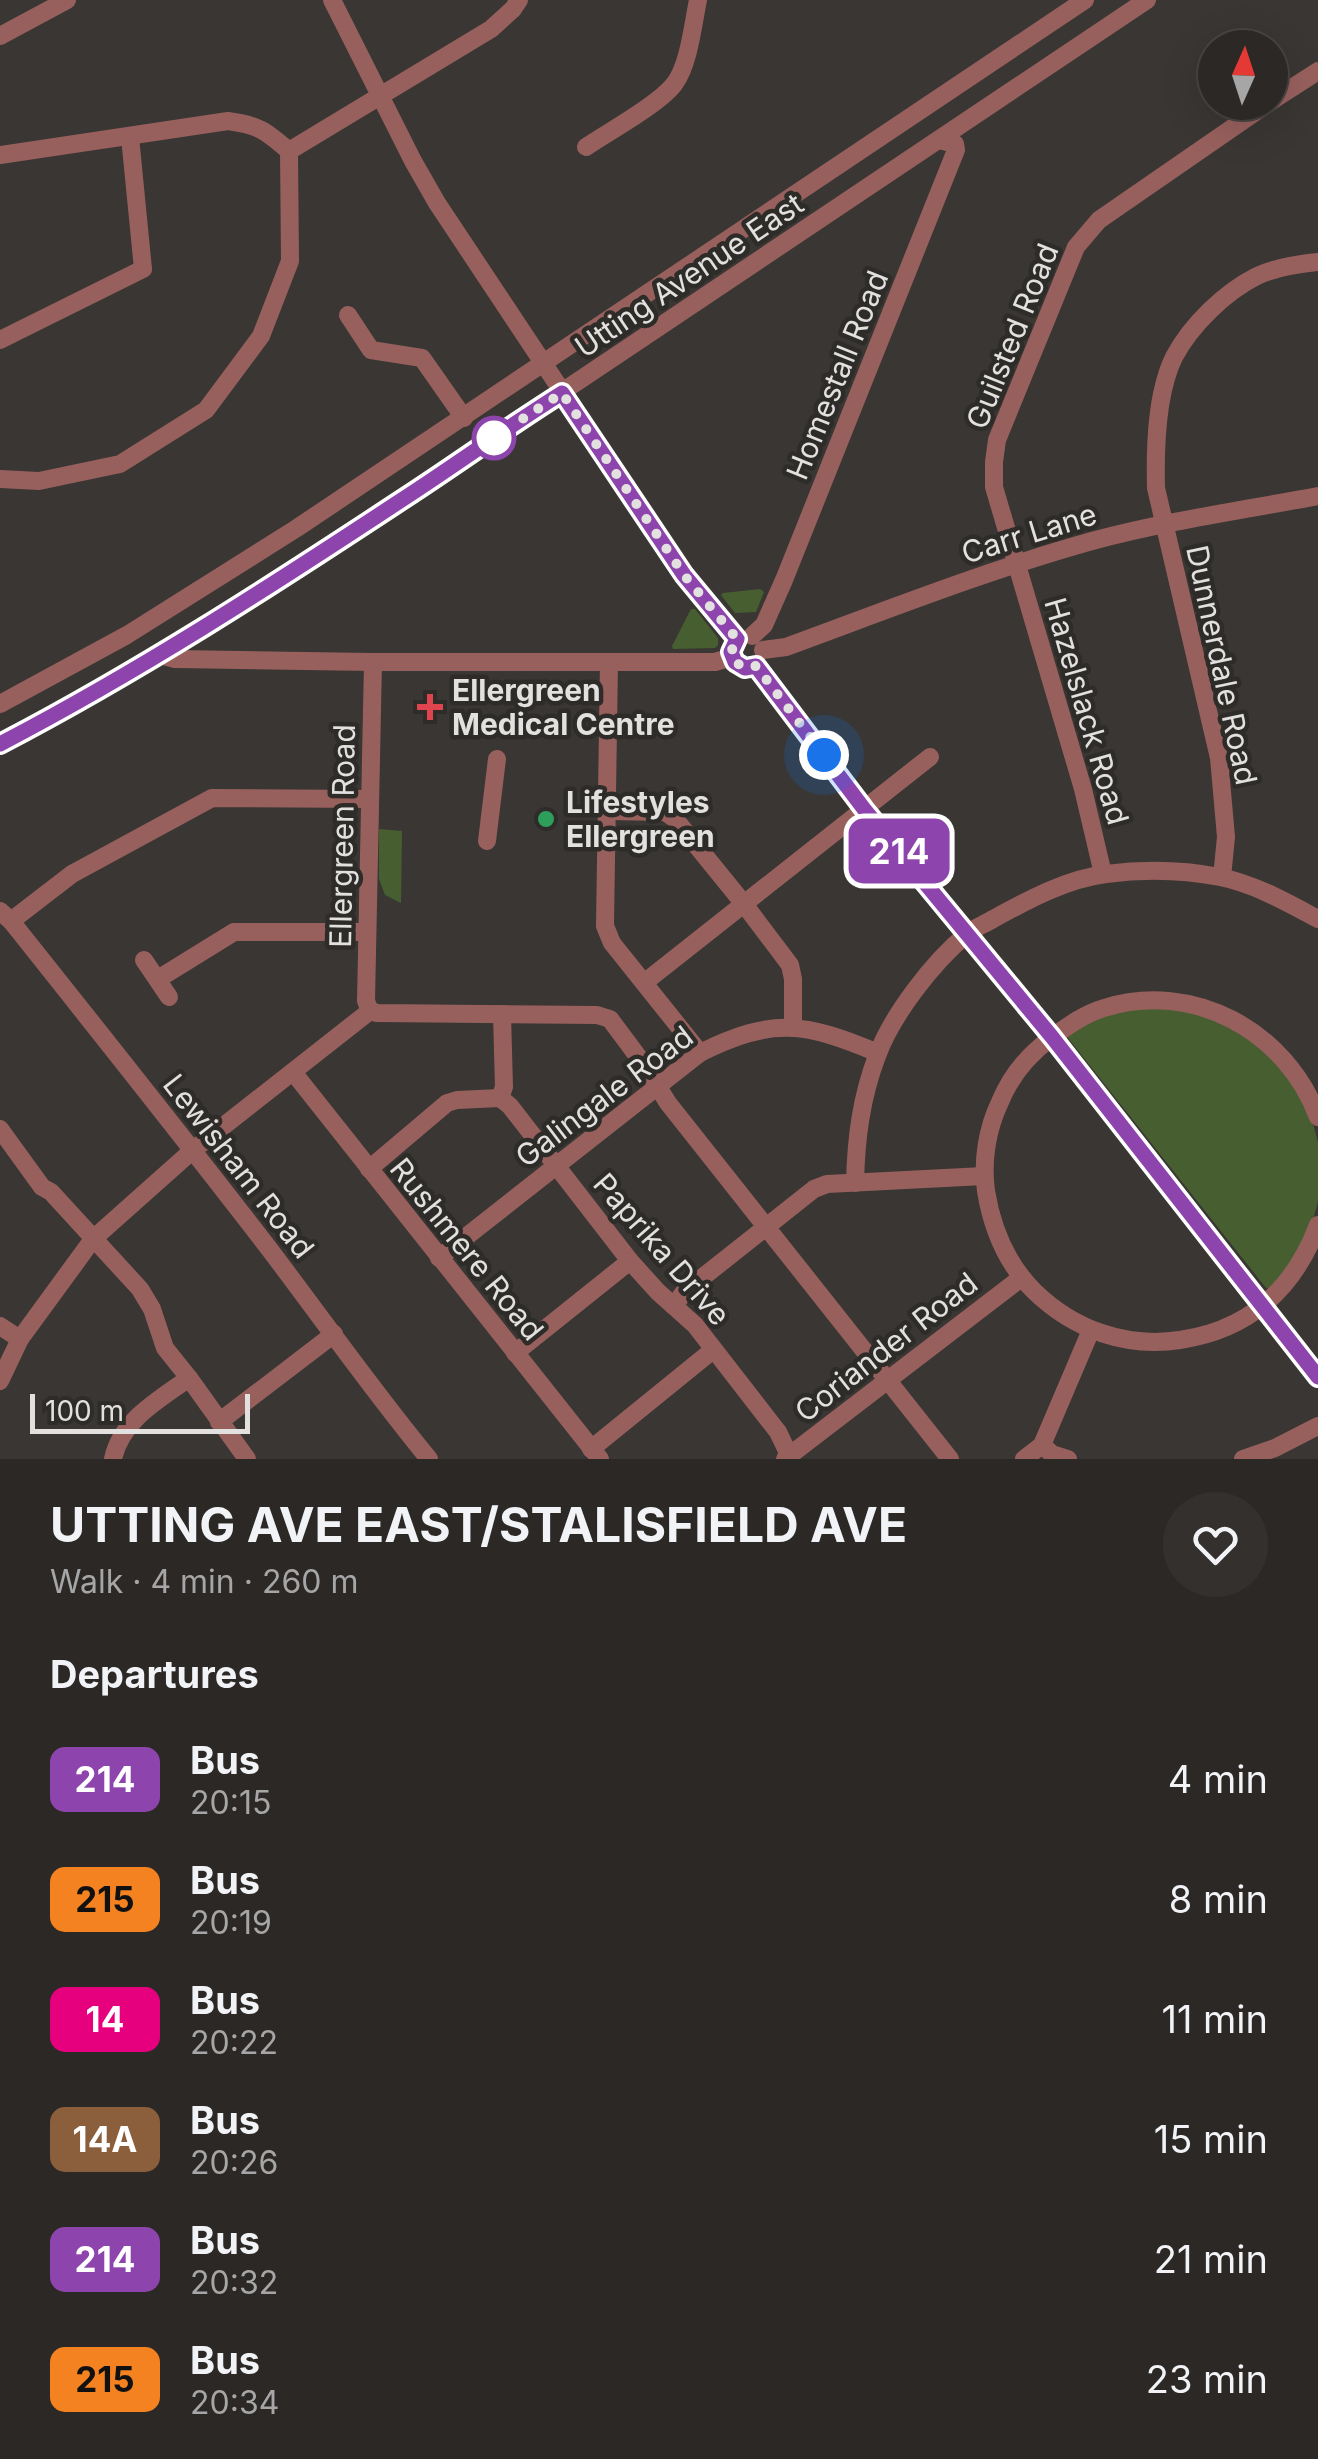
<!DOCTYPE html>
<meta charset="utf-8">
<style>
body{margin:0;font-family:Inter,sans-serif;background:#33302e;color:#f1f3f6;height:100vh;display:flex;flex-direction:column;font-size:38px;white-space:nowrap}
*{box-sizing:border-box;margin:0}
p{font-size:32px;color:#a6a6a7}
.icon{flex:none;width:55px;height:55px;fill:none;stroke:currentColor;stroke-width:2;stroke-linecap:round;stroke-linejoin:round}
.map{position:relative;height:1459px;overflow:hidden}
.side{display:flex;flex-direction:column;background:#2b2826;flex:1}
.side>*{flex:none}
.badge{padding:0 20px;border-radius:15px;font-size:35px;line-height:65px}
.needle{width:65px;rotate:3deg}
.tools{position:absolute;left:1198px;top:30px;display:grid;gap:20px}
.tools a{display:grid;place-items:center;width:90px;height:90px;border-radius:50%;background:#2b2826;box-shadow:0 10px 40px #0002,0 0 0 2px #474443;font-size:50px}
.scale{position:absolute;left:30px;bottom:25px;width:220px;box-sizing:border-box;padding-left:10px;border:5px solid #e2e1df;border-top:0;font-size:28px;line-height:35px;white-space:nowrap;color:#e2e1df;-webkit-text-stroke:8px #2e2c29;paint-order:stroke}
.you{position:absolute;width:50px;height:50px;margin:-25px;border:8px solid #fff;border-radius:50%;background:#1a73e8;box-shadow:0 0 0 15px #1a73e833}
.map>.badge{position:absolute;translate:-50% -50%;box-shadow:0 0 0 5px #fff}
h2{padding:0 50px;font-size:38px;line-height:90px}
.round{display:grid;place-items:center;flex:none;width:105px;height:105px;border-radius:52px;background:#33302e}
.summary{display:flex;align-items:center;justify-content:space-between;height:170px;padding:0 50px}
h1{font-size:48px;font-weight:700;line-height:75px}
ul{padding:0;list-style:none}
li{display:flex;align-items:center;gap:30px;height:120px;padding:0 50px}
li div{flex:1}
li b{display:block;font-size:38px}
li em{font-style:normal}
li .badge{min-width:110px;font-weight:700;text-align:center}
.map>svg:first-child{display:block}
.green{fill:#475f30}
.lines{fill:none;stroke-linecap:round;stroke-linejoin:round}
.minor{stroke:#97605d;stroke-width:18}
.line-casing{stroke:#fff;stroke-width:22}
.line{stroke:#8e44ad;stroke-width:15}
.walk{stroke:#e2e1df;stroke-width:10;stroke-dasharray:0 18}
.stop-dot{fill:#fff;stroke:#8e44ad;stroke-width:5}
.health-dot{fill:#e0444e;stroke:#2e2c29;stroke-width:4}
.leisure-dot{fill:#2e9e5b;stroke:#2e2c29;stroke-width:4}
.labels{text-anchor:middle;dominant-baseline:central;stroke-width:9;stroke-linejoin:round;paint-order:stroke}
.street-label{font-size:30px;fill:#e2e1df;stroke:#2e2c29}
.poi-label{font-size:30px;font-weight:bold;fill:#e2e1df;stroke:#2e2c29;text-anchor:start}
</style>
<div class="map">
<svg width="1318" height="1459" viewBox="0 0 1318 1459">
<rect width="100%" height="100%" fill="#393633"/>
<!-- green -->
<g class="green">
<polygon points="760,589 764,592 756,612 735,613 721,595 723,593"/>
<polygon points="691,609 695,609 718,638 718,645 715,648 673,649 672,646"/>
<polygon points="379,829 402,831 401,903 385,895 379,879"/>
<path d="M1165,1007l51,10 58,39 36,57 8,29v60l-10,35 -35,51h-7l-198,-250v-5c28,-21 63,-24 97,-26z"/>
</g>
<g class="lines">
<!-- minor -->
<g class="minor">
<polyline points="332,0 413,161 437,203 684,575 737,639"/>
<polyline points="0,36 67,0"/>
<polyline points="1270,102 1318,71"/>
<path d="M586,147c22,-15 75,-44 89,-64 14,-19 18,-59 23,-83"/>
<polyline points="289,151 491,29 513,9 519,0"/>
<path d="M0,155l228,-34c31,4 38,10 61,30"/>
<polyline points="348,315 371,350 422,358 464,418"/>
<polyline points="0,340 143,269 130,137"/>
<polyline points="0,479 39,481 120,464 206,410 261,336 290,261 289,151"/>
<polyline points="752,636 764,625 784,580 956,150 955,144 939,140"/>
<path d="M763,650l23,-3c101,-37 202,-77 306,-106 74,-20 151,-31 226,-45"/>
<polyline points="160,655 175,659 373,662 715,662 732,657"/>
<polyline points="609,662 605,926 612,943 700,1053"/>
<polyline points="756,666 864,809 1052,1037 1318,1377"/>
<polyline points="0,704 127,635 297,528 1085,0"/>
<path d="M0,744c188,-98 363,-218 538,-336 203,-136 406,-272 609,-408"/>
<polyline points="608,811 665,812 675,819 744,904 790,965 793,979 793,1027"/>
<polyline points="487,841 497,759"/>
<polyline points="1103,874 1083,789 994,487 994,462 997,440 1076,247 1099,220 1270,102"/>
<path d="M1222,877l4,-40 -7,-79 -63,-270c-1,-40 0,-94 18,-131 17,-32 51,-65 83,-81 19,-9 41,-12 61,-14"/>
<path d="M0,911l11,10c86,108 172,216 256,325 54,71 105,144 162,213"/>
<polyline points="11,921 72,874 212,798 369,799"/>
<polyline points="144,960 169,997"/>
<polyline points="158,979 234,932 367,932"/>
<polyline points="645,982 930,757"/>
<polyline points="370,1011 366,1001 373,662"/>
<polyline points="502,1014 504,1087 500,1098 510,1106 630,1261 658,1292 695,1325 778,1432 791,1459"/>
<polyline points="293,1072 600,1459"/>
<path d="M1318,1117c-32,-86 -125,-137 -214,-109 -20,6 -36,18 -53,30 -23,17 -40,37 -51,64 -13,27 -18,59 -14,89 6,37 21,73 48,100 40,39 92,57 146,49 69,-10 114,-51 138,-115"/>
<polyline points="0,1129 42,1187 51,1192 140,1289 152,1309 165,1348 189,1378 247,1459"/>
<polyline points="369,1169 447,1103 457,1100 500,1098"/>
<path d="M855,1183c1,-44 6,-85 22,-127 15,-41 56,-94 90,-122 7,-6 18,-10 26,-15 35,-19 73,-40 113,-45 37,-5 78,-4 114,3 35,7 68,26 98,42"/>
<path d="M439,1258l261,-205c73,-36 104,-31 178,0"/>
<polyline points="674,1306 684,1292 814,1189 827,1184 984,1176"/>
<polyline points="0,1326 20,1339"/>
<polyline points="515,1353 630,1261"/>
<polyline points="0,1381 20,1339 93,1239 193,1150 370,1011 377,1013 597,1015 610,1019 645,1066 668,1103 950,1459"/>
<polyline points="219,1422 334,1334"/>
<polyline points="1042,1445 1052,1454 1068,1459"/>
<polyline points="591,1449 713,1350"/>
<path d="M113,1459c8,-39 46,-59 76,-81"/>
<polyline points="785,1459 1021,1278"/>
<polyline points="1024,1459 1042,1445 1091,1330"/>
<polyline points="1243,1459 1275,1448 1318,1426"/>
</g>
</g>
<g class="lines">
<defs>
<path id="line" d="M0,744c138,-72 268,-156 397,-241 56,-36 109,-75 165,-110l122,182 53,64 -6,13 4,10 10,6 11,-2 108,143 188,228 266,340"/>
</defs>
<!-- line casing -->
<use href="#line" class="line-casing"/>
<!-- line -->
<use href="#line" class="line"/>
<!-- walk -->
<polyline class="walk" points="494,438 486,443 562,393 684,575 737,639 731,652 735,662 745,668 756,666 824,755"/>
</g>
<!-- markers -->
<circle class="stop-dot" cx="494" cy="438" r="20"/>
<path class="health-dot" d="M425 692h10v10h10v10h-10v10h-10v-10h-10v-10h10z"/>
<circle class="leisure-dot" cx="546" cy="819" r="10"/>
<g class="labels">
<!-- street labels -->
<g class="street-label">
<text transform="translate(689 275) rotate(-34)">Utting Avenue East</text>
<text transform="translate(1012 336) rotate(-68)">Guilsted Road</text>
<text transform="translate(837 375) rotate(-68)">Homestall Road</text>
<text transform="translate(1029 533) rotate(-17)">Carr Lane</text>
<text transform="translate(1222 665) rotate(78)">Dunnerdale Road</text>
<text transform="translate(1087 711) rotate(74)">Hazelslack Road</text>
<text transform="translate(342 836) rotate(-89)">Ellergreen Road</text>
<text transform="translate(604 1096) rotate(-37)">Galingale Road</text>
<text transform="translate(239 1166) rotate(52)">Lewisham Road</text>
<text transform="translate(467 1249) rotate(51)">Rushmere Road</text>
<text transform="translate(662 1249) rotate(49)">Paprika Drive</text>
<text transform="translate(886 1347) rotate(-38)">Coriander Road</text>
</g>
<!-- poi labels -->
<g class="poi-label">
<text x="452" y="690">Ellergreen<tspan x="452" dy="34">Medical Centre</tspan></text>
<text x="566" y="802">Lifestyles<tspan x="566" dy="34">Ellergreen</tspan></text>
</g>
</g>
</svg>
<div class="tools">
<a><svg class="needle" viewBox="-14 -14 28 28"><path d="M0-13l5 13h-10z" fill="#e53935"/><path d="M0 13l5-13h-10z" fill="#a6a6a7"/></svg></a>
</div>
<div class="scale">100 m</div>
<div class="you" style="left:824px;top:755px"></div>
<b class="badge" style="left:899px;top:851px;background:#8e44ad;color:#fff">214</b>
</div>
<section class="side">
<div class="summary"><div><h1>UTTING AVE EAST/STALISFIELD AVE</h1><p>Walk · 4 min · 260 m</p></div><a class="round"><svg class="icon" aria-label="heart" viewBox="0 0 24 24"><path d="M12 20l-8-8c-3-5 5-10 8-4 3-6 11-1 8 4z"/></svg></a></div>
<h2>Departures</h2>
<ul>
<li><span class="badge" style="background:#8e44ad;color:#fff">214</span><div><b>Bus</b><p>20:15</p></div><em>4 min</em></li>
<li><span class="badge" style="background:#f58220;color:#111">215</span><div><b>Bus</b><p>20:19</p></div><em>8 min</em></li>
<li><span class="badge" style="background:#e6007e;color:#fff">14</span><div><b>Bus</b><p>20:22</p></div><em>11 min</em></li>
<li><span class="badge" style="background:#8b5e3c;color:#fff">14A</span><div><b>Bus</b><p>20:26</p></div><em>15 min</em></li>
<li><span class="badge" style="background:#8e44ad;color:#fff">214</span><div><b>Bus</b><p>20:32</p></div><em>21 min</em></li>
<li><span class="badge" style="background:#f58220;color:#111">215</span><div><b>Bus</b><p>20:34</p></div><em>23 min</em></li>
</ul>
</section>
